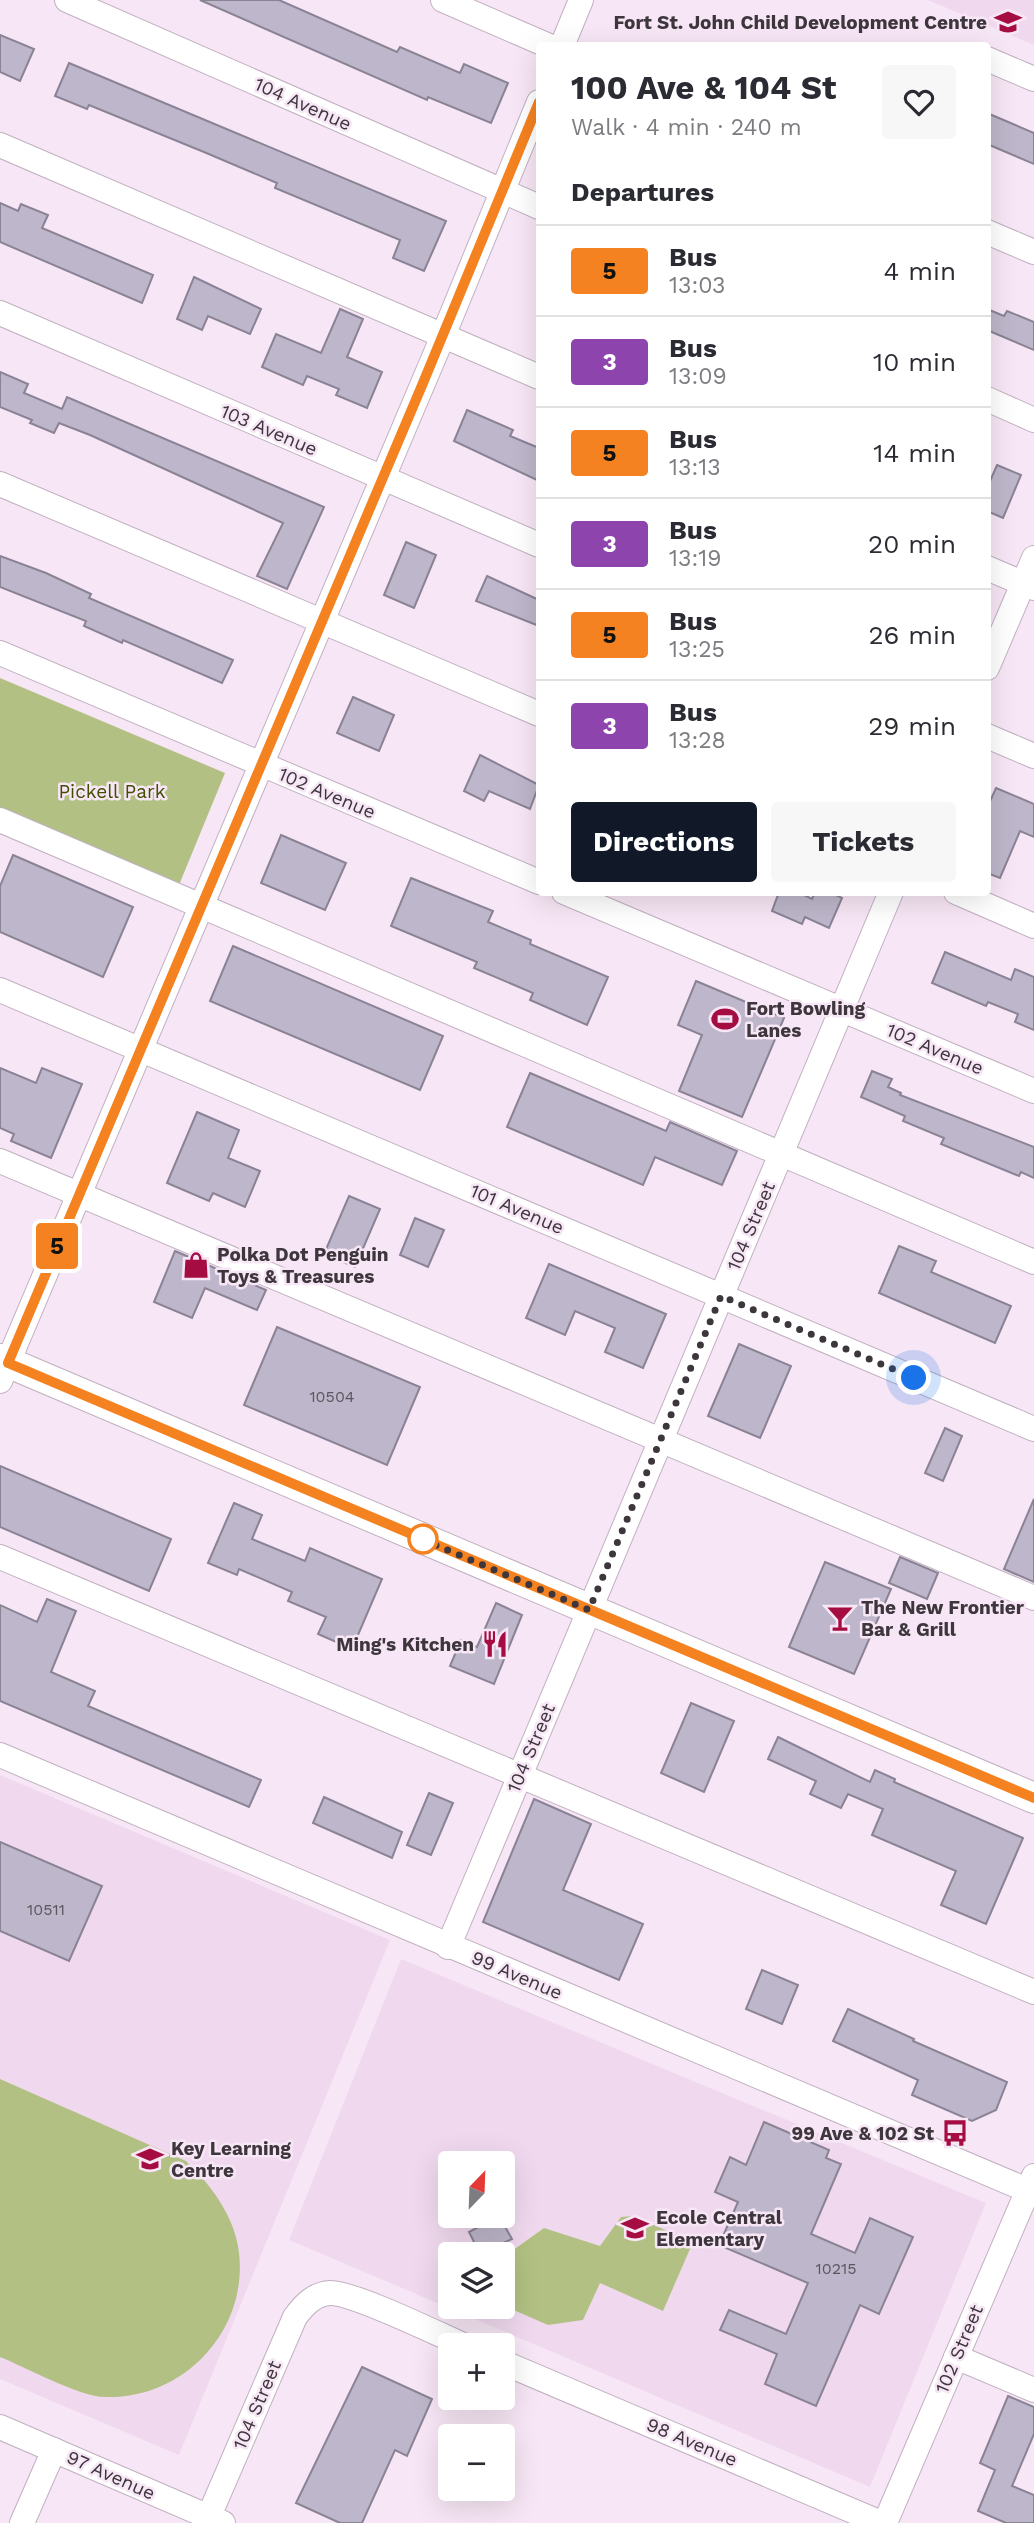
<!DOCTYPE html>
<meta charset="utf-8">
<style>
body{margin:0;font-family:"Work Sans",sans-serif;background:#f7f7f7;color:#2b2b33;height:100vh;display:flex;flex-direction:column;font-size:26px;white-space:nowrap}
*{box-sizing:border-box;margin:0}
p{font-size:23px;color:#7c7c81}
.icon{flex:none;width:38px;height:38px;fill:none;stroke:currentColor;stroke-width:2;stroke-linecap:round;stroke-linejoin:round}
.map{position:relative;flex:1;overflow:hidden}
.side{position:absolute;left:536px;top:42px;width:455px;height:854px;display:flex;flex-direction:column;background:#fff;border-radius:7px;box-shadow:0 7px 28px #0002}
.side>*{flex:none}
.badge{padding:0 14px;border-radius:5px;font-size:24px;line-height:46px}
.needle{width:46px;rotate:23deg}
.fabs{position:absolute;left:438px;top:2151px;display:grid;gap:14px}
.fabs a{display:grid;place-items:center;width:77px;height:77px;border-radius:7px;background:#fff;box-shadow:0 7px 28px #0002;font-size:35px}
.you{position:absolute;width:35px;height:35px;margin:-18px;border:5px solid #fff;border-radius:50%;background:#1a73e8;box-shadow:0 0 0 10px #1a73e833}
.map>.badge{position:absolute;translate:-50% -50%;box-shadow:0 0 0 4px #fff}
h2{padding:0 35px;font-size:26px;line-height:63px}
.round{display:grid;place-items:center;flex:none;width:74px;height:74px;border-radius:7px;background:#f7f7f7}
.overview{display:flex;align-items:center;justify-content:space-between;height:119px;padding:0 35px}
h1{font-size:33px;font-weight:700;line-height:52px}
.primary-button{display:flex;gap:14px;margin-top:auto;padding:14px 35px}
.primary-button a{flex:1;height:80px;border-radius:7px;background:#111827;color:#fff;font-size:28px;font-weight:700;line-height:80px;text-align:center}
.primary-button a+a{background:#f7f7f7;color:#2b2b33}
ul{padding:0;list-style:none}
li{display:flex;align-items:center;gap:21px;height:91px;padding:0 35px;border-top:2px solid #e1e1e2}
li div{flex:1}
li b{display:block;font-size:26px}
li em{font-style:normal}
li .badge{min-width:77px;font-weight:700;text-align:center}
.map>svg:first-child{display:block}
.built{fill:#f0d9ee;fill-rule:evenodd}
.green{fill:#b2c183}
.building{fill:#beb6ca;stroke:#8a8395;stroke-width:2}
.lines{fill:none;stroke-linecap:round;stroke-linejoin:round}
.minor-casing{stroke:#c1b1c0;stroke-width:26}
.major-casing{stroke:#c1b1c0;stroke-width:32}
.minor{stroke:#fff;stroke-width:24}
.major{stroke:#fff;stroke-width:30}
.line-casing{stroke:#fff;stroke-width:16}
.line{stroke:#f58220;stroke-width:10}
.walk{stroke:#3d363c;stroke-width:7;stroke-dasharray:0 12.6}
.stop-dot{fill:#fff;stroke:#f58220;stroke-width:3.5}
.labels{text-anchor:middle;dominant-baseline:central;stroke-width:5;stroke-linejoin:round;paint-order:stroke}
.number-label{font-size:16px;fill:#5d5660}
.poi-label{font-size:19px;font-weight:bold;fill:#3d363c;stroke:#f7e6f5;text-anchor:start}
.street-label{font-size:19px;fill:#3d363c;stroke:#f7e6f5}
.park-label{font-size:19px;fill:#424f00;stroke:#f7e6f5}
</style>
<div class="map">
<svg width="1034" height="2523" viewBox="0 0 1034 2523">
<rect width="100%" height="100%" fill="#f7e6f5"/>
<!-- built -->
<g class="built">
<polygon points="928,0 1034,0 1034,45"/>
<polygon points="0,1775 390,1940 179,2455 0,2379"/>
<path d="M401,1959l585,244 -116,284 -581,-247zM450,2163h52v53h-52zM450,2254h52v52h-52z"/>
</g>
<!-- green -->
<g class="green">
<polygon points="0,678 225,773 179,885 0,809"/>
<path d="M0,2079l186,82c24,23 46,52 52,85 14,81 -53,154 -133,151 -25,0 -80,-30 -105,-40z"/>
<polygon points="633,2216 693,2242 663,2311 600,2283 583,2320 548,2325 502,2305 502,2258 544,2228 600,2246 621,2217"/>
</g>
<!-- building -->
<g class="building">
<polygon points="200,0 279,0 397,52 400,47 460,73 464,64 508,83 491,123 428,97 427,100"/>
<polygon points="0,35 34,49 20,81 0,72"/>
<polygon points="69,63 446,221 424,271 393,258 400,240 275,188 277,183 204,152 89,105 87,109 55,96"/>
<polygon points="987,113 1034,133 1034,164 987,144"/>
<polygon points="0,203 18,211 21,204 48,215 42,228 153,275 142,303 0,242"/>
<polygon points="194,277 261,309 250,334 208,316 202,330 177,319"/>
<polygon points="340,309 363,319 347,357 382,372 367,408 336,395 339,389 307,376 303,385 262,367 276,334 321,353"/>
<polygon points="987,309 1004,316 1007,311 1034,322 1034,350 987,330"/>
<polygon points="0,372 28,384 24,393 62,409 67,397 324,507 287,589 257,576 283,523 90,435 59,423 54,433 30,423 32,420 0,407"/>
<polygon points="467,410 513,430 510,436 539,448 539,481 454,441"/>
<polygon points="997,465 1021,475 1003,518 987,511 987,488"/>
<polygon points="406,542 436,555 414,608 384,595"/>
<polygon points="0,556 46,573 91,594 89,598 233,660 222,683 123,640 122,643 84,626 86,621 0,587"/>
<polygon points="487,576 539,600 539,626 476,601"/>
<polygon points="353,697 394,715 379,751 337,733"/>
<polygon points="480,755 539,785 530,809 489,791 484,801 464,791"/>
<polygon points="996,788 1034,804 1034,837 1020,831 1000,878 987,873 987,808"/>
<polygon points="281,835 346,863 325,910 261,883"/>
<polygon points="13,855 133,907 103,977 0,932 0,886"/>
<polygon points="411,878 493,911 488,922 531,940 530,944 608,977 587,1025 530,1000 533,993 474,968 477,962 391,926"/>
<polygon points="779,892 798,892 812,899 815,892 830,892 842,898 829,928 805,917 802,924 772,911"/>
<polygon points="233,946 443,1036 420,1090 210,1001"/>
<polygon points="945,952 1011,980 1015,969 1034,977 1034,1030 1015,1022 1018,1014 988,1002 986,1006 932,983"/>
<polygon points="696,981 784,1018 742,1117 679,1091 702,1035 678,1025"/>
<polygon points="0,1068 36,1083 42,1068 82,1084 51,1158 11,1141 14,1134 0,1128"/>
<polygon points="872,1071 892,1079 888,1087 901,1093 900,1095 1034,1147 1034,1178 1021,1172 1019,1176 941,1144 944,1138 903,1121 905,1116 861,1097"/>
<polygon points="530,1073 666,1131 670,1122 737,1151 722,1185 655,1157 643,1185 507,1127"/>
<polygon points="197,1112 239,1130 228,1158 260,1171 245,1207 213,1193 209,1201 167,1183"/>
<polygon points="349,1196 380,1209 355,1267 324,1254"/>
<polygon points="415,1218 444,1230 428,1267 400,1255"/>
<polygon points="899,1246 936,1261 931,1272 1011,1306 995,1343 879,1293"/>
<polygon points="175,1251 266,1290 257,1310 205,1288 192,1318 154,1302"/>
<polygon points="549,1264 666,1314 643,1368 605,1352 615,1328 575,1311 565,1335 526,1318"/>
<polygon points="277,1327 420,1387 387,1465 244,1405"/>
<polygon points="739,1344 791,1366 760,1438 708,1416"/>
<polygon points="945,1428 962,1436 943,1481 925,1473"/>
<polygon points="0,1466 171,1539 149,1591 0,1527"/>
<polygon points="1034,1499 1034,1582 1004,1569"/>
<polygon points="234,1503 262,1515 252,1539 305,1561 310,1548 382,1579 352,1649 318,1634 326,1617 288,1601 292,1592 239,1569 237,1575 208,1563"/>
<polygon points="900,1557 938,1573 927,1599 889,1583"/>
<polygon points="825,1562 891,1589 854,1674 789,1647"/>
<polygon points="47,1599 76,1611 51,1672 95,1691 88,1706 261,1780 249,1807 0,1701 0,1605 37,1622"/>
<polygon points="496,1603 522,1615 494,1684 450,1666 461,1640 477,1647"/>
<polygon points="691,1703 734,1721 704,1792 661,1773"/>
<polygon points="778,1737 870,1782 875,1770 895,1779 894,1782 1023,1838 986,1924 941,1905 956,1871 872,1835 883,1809 848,1794 841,1808 810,1794 816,1781 768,1759"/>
<polygon points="429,1793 453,1803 431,1855 407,1845"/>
<polygon points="324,1797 402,1832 392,1858 313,1823"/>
<polygon points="534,1799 591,1824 563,1890 643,1924 619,1980 483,1922"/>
<polygon points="0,1842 102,1886 69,1961 0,1931"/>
<polygon points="762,1970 798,1985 782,2024 746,2009"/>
<polygon points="848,2009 914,2039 913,2041 1007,2082 996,2110 972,2121 912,2095 918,2080 833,2041"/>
<polygon points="764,2122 829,2150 826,2158 841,2164 811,2234 855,2253 870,2218 913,2237 879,2314 860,2305 816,2406 765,2384 777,2354 720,2330 729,2310 786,2334 808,2283 719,2245 738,2202 715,2192 730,2157 746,2165"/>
<polygon points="499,2216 512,2239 480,2254 469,2232"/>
<polygon points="362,2367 432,2399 407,2456 395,2450 362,2523 340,2523 296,2503"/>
<polygon points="1008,2396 1034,2407 1034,2434 1012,2486 1034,2495 1034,2523 1006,2523 978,2511 995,2470 980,2463"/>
</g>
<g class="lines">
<defs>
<g id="minor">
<polyline points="67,0 539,207"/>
<polyline points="443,0 549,46"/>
<polyline points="562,46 581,0"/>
<polyline points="987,59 1034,79"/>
<polyline points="0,145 539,377"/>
<polyline points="987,232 1034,252"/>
<polyline points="0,313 539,545"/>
<polyline points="987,399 1034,420"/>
<polyline points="0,484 539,714"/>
<polyline points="987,568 1034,588"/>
<polyline points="0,653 539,882"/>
<polyline points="987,668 1034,558"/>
<polyline points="987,736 1034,756"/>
<polyline points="0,820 1034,1262"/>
<polyline points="564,892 1034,1091"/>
<polyline points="956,892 1034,926"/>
<polyline points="0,990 1034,1429"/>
<polyline points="0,1161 1034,1598"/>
<polyline points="0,1381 443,336 539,102"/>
<polyline points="0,1557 1034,1992"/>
<polyline points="0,1755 1034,2193"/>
<polyline points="448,1947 891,892"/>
<polyline points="956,2357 1034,2390"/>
<polyline points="502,2362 881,2523"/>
<polyline points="0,2427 223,2523"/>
<polyline points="22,2523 54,2450"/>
<path d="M206,2523l89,-206c9,-12 19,-23 35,-24 22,-1 108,41 133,52"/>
<polyline points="885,2523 1034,2176"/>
</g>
<polyline id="major" points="0,1359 1034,1798"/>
</defs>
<!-- minor casing -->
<use href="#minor" class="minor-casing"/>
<!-- major casing -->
<use href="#major" class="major-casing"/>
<!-- minor -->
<use href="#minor" class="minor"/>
<!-- major -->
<use href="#major" class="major"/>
</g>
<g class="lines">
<defs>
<polyline id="line" points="539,102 423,383 8,1363 1034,1798"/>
</defs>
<!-- line casing -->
<use href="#line" class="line-casing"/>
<!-- line -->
<use href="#line" class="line"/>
<!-- walk -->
<polyline class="walk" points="423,1539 412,1535 589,1610 721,1296 914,1378"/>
</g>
<!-- icons -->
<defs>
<symbol id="school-bare" viewBox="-9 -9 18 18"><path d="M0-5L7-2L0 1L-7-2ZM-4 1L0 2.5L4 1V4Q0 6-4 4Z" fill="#a50c41" stroke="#f7e6f5" stroke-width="2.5" paint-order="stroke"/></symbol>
<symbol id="stadium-bare" viewBox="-9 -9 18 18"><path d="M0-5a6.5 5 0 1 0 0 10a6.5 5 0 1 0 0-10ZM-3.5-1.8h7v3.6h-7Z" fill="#a50c41" stroke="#f7e6f5" stroke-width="2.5" paint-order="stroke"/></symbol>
<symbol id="shop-bare" viewBox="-9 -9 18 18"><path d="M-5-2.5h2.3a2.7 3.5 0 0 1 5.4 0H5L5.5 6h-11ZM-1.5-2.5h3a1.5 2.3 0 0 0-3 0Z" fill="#a50c41" stroke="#f7e6f5" stroke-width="2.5" paint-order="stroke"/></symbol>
<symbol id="bar-bare" viewBox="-9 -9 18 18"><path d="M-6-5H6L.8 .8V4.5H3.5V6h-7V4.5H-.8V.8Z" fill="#a50c41" stroke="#f7e6f5" stroke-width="2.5" paint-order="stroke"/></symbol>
<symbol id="restaurant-bare" viewBox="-9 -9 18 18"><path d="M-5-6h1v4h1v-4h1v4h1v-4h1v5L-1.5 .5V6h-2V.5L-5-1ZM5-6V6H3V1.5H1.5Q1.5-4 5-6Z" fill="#a50c41" stroke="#f7e6f5" stroke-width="2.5" paint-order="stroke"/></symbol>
<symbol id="bus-bare" viewBox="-9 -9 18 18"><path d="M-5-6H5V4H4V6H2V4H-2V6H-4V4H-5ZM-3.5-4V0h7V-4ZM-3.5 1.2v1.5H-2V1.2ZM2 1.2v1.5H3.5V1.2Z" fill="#a50c41" stroke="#f7e6f5" stroke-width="2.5" paint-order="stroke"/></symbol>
</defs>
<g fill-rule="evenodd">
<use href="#school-bare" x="989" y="3" width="38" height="38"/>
<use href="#stadium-bare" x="706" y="1000" width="38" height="38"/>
<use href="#shop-bare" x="177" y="1246" width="38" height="38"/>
<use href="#bar-bare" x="821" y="1599" width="38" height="38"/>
<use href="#restaurant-bare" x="476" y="1625" width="38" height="38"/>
<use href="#bus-bare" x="936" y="2114" width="38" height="38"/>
<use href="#school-bare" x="131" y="2140" width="38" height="38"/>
<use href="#school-bare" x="616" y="2209" width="38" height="38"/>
</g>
<!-- markers -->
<circle class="stop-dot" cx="423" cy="1539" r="14"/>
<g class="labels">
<!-- number labels -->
<g class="number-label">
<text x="332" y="1396">10504</text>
<text x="46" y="1909">10511</text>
<text x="836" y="2268">10215</text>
</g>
<!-- poi labels -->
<g class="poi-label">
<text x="987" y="22" text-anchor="end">Fort St. John Child Development Centre</text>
<text x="746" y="1008">Fort Bowling<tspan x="746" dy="22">Lanes</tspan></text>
<text x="217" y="1254">Polka Dot Penguin<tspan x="217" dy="22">Toys &amp; Treasures</tspan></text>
<text x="861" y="1607">The New Frontier<tspan x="861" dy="22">Bar &amp; Grill</tspan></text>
<text x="474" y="1644" text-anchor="end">Ming's Kitchen</text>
<text x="934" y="2133" text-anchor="end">99 Ave &amp; 102 St</text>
<text x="171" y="2148">Key Learning<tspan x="171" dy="22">Centre</tspan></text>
<text x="656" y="2217">Ecole Central<tspan x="656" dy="22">Elementary</tspan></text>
</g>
<!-- street labels -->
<g class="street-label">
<text transform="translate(303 104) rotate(24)">104 Avenue</text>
<text transform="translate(269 430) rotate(23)">103 Avenue</text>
<text transform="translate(327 793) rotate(23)">102 Avenue</text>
<text transform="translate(935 1049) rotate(23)">102 Avenue</text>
<text transform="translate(517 1209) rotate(23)">101 Avenue</text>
<text transform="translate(751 1226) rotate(-67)">104 Street</text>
<text transform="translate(531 1748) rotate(-67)">104 Street</text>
<text transform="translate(517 1975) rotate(23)">99 Avenue</text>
<text transform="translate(959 2349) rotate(-67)">102 Street</text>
<text transform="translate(257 2405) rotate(-67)">104 Street</text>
<text transform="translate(692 2442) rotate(23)">98 Avenue</text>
<text transform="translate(111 2475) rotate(24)">97 Avenue</text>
</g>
<!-- park labels -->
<g class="park-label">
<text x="112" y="791">Pickell Park</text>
</g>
</g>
</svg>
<div class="fabs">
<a><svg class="needle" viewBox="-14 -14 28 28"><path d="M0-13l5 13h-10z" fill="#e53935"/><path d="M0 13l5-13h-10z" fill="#7c7c81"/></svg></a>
<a><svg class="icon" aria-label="layers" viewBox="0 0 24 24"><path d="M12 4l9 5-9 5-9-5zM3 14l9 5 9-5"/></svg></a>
<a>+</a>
<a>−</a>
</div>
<div class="you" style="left:914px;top:1378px"></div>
<b class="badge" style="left:57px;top:1246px;background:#f58220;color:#111">5</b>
<section class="side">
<div class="overview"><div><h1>100 Ave &amp; 104 St</h1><p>Walk · 4 min · 240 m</p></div><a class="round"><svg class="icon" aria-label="heart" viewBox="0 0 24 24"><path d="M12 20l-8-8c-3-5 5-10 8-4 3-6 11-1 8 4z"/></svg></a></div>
<h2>Departures</h2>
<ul>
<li><span class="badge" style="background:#f58220;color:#111">5</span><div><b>Bus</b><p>13:03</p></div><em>4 min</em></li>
<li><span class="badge" style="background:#8e44ad;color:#fff">3</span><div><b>Bus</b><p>13:09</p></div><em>10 min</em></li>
<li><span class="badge" style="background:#f58220;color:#111">5</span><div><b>Bus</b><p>13:13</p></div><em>14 min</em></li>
<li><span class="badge" style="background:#8e44ad;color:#fff">3</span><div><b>Bus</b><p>13:19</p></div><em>20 min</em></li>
<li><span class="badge" style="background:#f58220;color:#111">5</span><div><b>Bus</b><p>13:25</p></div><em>26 min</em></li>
<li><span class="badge" style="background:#8e44ad;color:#fff">3</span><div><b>Bus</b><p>13:28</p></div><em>29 min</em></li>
</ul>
<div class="primary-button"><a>Directions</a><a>Tickets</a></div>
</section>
</div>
